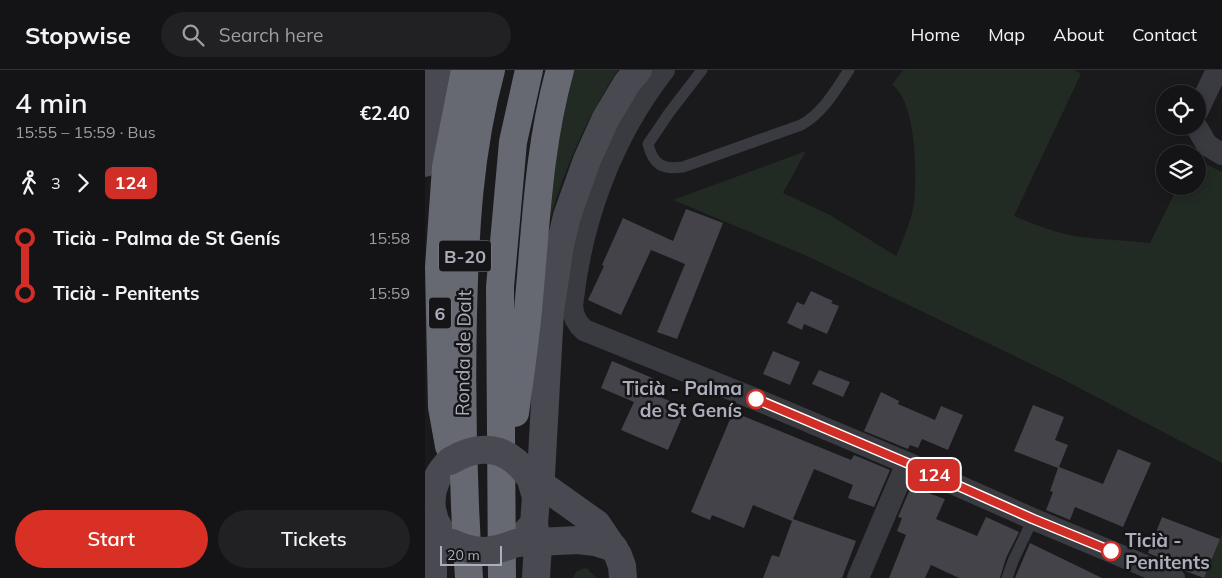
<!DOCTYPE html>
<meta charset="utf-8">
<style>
body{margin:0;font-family:Mulish,sans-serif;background:#212022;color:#f1f3f6;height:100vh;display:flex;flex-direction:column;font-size:19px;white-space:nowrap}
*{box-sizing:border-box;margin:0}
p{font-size:16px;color:#9d9ea0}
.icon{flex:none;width:28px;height:28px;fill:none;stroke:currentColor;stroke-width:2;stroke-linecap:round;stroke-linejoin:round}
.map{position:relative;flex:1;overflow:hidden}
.panel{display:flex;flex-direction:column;background:#141315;width:425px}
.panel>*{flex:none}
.badge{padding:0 10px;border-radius:8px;font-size:18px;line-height:32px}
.controls{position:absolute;left:731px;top:15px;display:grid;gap:10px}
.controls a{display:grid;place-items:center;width:50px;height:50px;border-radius:50%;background:#141315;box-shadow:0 2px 12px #0003,0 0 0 1px #333234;font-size:25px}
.scale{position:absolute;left:15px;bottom:12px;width:62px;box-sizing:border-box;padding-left:5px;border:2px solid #acaebb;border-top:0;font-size:14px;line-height:18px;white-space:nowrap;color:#acaebb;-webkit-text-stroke:4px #151417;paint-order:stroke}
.map>.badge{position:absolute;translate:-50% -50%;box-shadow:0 0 0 2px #fff}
.legs{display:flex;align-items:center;gap:8px;height:55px;padding:0 15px;font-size:16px}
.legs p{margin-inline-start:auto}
.summary{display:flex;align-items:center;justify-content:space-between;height:85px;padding:0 15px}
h1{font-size:28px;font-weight:600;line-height:38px}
.primary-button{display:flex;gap:10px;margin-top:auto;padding:10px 15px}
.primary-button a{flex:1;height:58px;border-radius:30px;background:#d93025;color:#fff;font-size:20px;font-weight:600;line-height:58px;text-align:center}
.primary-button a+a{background:#212022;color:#f1f3f6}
ul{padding:0 15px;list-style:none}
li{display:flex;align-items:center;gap:18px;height:55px;font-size:19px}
li i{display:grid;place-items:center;width:8px;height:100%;margin:0 6px;background:currentColor}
li i::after{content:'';width:12px;height:12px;margin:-6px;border:4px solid;border-radius:50%;background:#141315}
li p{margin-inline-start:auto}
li:first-child i{background:linear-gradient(#0000 50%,currentColor 0)}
li:last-child i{background:linear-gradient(currentColor 50%,#0000 0)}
header{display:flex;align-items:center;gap:30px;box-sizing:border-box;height:70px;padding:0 25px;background:#141315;border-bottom:1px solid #333234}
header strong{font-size:24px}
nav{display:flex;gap:28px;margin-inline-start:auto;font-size:18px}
.search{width:350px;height:45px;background:#212022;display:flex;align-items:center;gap:12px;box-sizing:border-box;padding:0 18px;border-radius:28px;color:#9d9ea0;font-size:19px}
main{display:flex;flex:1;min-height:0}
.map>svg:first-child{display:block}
.green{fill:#212a23}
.building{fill:#444349}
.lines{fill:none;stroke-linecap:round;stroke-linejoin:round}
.lane{stroke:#3a3b41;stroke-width:11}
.street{stroke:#3a3b41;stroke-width:22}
.secondary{stroke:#484951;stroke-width:28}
.highway{stroke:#666872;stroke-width:28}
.secondary-bridge{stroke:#484951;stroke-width:28}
.line-1-casing{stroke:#fff;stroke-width:11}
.line-1{stroke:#d02e26;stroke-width:8}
.stop-1-dot{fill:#fff;stroke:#d02e26;stroke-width:2.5}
.labels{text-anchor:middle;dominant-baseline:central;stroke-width:5;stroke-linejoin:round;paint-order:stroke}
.shield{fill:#151417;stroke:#7f808a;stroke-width:1}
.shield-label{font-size:18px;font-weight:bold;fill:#acaebb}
.street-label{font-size:19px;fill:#acaebb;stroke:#151417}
.stop-label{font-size:19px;font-weight:bold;fill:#acaebb;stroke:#151417;text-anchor:end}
</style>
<header>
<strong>Stopwise</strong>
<div class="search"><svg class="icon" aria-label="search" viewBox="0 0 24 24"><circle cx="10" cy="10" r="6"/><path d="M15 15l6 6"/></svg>Search here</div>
<nav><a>Home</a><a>Map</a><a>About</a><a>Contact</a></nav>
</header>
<main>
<section class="panel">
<div class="summary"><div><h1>4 min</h1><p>15:55 – 15:59 · Bus</p></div><b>€2.40</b></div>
<div class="legs"><svg class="icon" aria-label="walk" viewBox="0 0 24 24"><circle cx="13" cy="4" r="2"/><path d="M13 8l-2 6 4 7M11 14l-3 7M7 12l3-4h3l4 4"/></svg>3<svg class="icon" aria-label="forward" viewBox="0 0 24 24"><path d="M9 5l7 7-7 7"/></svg><b class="badge" style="background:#d02e26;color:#fff">124</b></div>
<ul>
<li><i style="color:#d02e26"></i><b>Ticià - Palma de St Genís</b><p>15:58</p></li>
<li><i style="color:#d02e26"></i><b>Ticià - Penitents</b><p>15:59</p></li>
</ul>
<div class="primary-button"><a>Start</a><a>Tickets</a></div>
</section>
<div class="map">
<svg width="797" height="508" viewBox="0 0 797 508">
<rect width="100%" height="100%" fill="#1a191c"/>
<!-- green -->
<g class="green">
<path d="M145,0h48c-36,55 -60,113 -75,177l3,-64z"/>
<path d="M478,0h171l7,4 -67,142c19,8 46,19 67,21 23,3 46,3 69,6l28,-57h19l1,-26 24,12v291l-156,-82 -259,-125 -134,-56 133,-49 -23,42 47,22 66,41c7,-16 15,-35 18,-52 3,-29 2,-85 -14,-111 -2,-3 -5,-6 -8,-8z"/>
<polygon points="797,463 797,508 779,508"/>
<polygon points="159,498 164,499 164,501 172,508 148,508 151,502"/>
</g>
<!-- building -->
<g class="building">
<polygon points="261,139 298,153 252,269 232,262 260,194 226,180 196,245 163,230 179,196 177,195 198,148 248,171"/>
<polygon points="386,221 408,231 406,233 414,236 402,264 379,254 377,260 362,253 372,232 379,235"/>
<polygon points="348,281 375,292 365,315 338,304"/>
<polygon points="187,291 232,310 226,323 261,338 243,380 196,360 209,332 176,318"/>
<polygon points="394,300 425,312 418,327 387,314"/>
<polygon points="456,322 474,331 473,334 510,350 516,336 538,345 523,380 497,369 493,378 485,375 483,379 439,361"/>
<polygon points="608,335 639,347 630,370 643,375 634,397 678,414 693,379 726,393 698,457 650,437 645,450 621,440 628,422 625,421 633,398 589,381"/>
<polygon points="308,342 426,390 429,385 465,400 449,437 423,428 428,415 389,399 368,449 431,471 417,508 338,508 347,485 354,487 367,451 328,435 319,458 287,445 285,450 266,442"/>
<polygon points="486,417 520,429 511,449 552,466 561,447 594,462 581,488 575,508 534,508 506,495 500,508 464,508 481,465 472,461 477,448 473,447"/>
<polygon points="737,447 795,469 779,508 760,501 754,496 723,483"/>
<polygon points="605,473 677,508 590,508"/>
</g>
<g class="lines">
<!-- lane -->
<g class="lane">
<path d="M277,0l-33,43 -21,31c5,21 15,26 35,23l118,-42c22,-12 34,-34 48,-55"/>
<polyline points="582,508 588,491 608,449"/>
</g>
<!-- street -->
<g class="street">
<path d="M239,0c-53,68 -83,151 -92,236 1,10 4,17 12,24l176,71 147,62 126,56 141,59"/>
<polyline points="772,42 792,0"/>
<polyline points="771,56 782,75 797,84"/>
<polyline points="433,508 482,393"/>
</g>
<!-- secondary -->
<g class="secondary">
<polyline points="0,93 14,0"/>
<path d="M25,391c-25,25 -25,59 2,82"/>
<polyline points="103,405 172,454 193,485 197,496 198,508"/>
<polyline points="111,427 116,405 125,241 135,175 142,146 162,90 181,48 202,13 213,0"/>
<polyline points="109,455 113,473 111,508"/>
<polyline points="91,473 153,470 170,472 189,478"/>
<polyline points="91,473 109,454 111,427 106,410"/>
<polyline points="8,508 8,449"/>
</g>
<!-- highway -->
<g class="highway">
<path d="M90,343c5,-38 11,-76 14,-114 7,-77 10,-154 31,-229"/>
<polyline points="24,376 17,337 14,197 21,97 40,0"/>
<path d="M44,508c-6,-88 -8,-176 -6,-265 2,-83 6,-162 28,-243"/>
<polyline points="77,508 75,217 88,72 104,0"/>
</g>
<!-- secondary-bridge -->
<g class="secondary-bridge">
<path d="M25,391c30,-18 57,-15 78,14"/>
<path d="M27,473c24,11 40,10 64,0"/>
</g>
</g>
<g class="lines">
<defs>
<polyline id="line-1" points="331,329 482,393 608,449 686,481"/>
</defs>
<!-- line-1 casing -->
<use href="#line-1" class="line-1-casing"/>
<!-- line-1 -->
<use href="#line-1" class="line-1"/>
</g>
<!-- markers -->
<g class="stop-1-dot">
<circle cx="331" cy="329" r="9"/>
<circle cx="686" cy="481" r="9"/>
</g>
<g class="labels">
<!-- shield labels -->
<g class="shield">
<rect x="14" y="170.5" width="52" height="31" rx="4"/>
<rect x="4" y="227.5" width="22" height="31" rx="4"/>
</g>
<g class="shield-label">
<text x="40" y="186">B-20</text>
<text x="15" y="243">6</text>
</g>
<!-- street labels -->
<g class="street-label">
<text transform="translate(38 283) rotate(-89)">Ronda de Dalt</text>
</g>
<!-- stop labels -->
<g class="stop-label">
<text x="317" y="318">Ticià - Palma<tspan x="317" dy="22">de St Genís</tspan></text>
<text x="700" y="470" text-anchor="start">Ticià -<tspan x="700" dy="22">Penitents</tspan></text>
</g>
</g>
</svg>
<div class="controls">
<a><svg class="icon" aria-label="locate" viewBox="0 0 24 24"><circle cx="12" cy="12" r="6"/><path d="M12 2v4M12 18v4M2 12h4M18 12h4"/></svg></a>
<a><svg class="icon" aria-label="layers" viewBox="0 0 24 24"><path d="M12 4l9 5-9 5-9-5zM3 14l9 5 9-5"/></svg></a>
</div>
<div class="scale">20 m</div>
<b class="badge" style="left:509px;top:405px;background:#d02e26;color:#fff">124</b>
</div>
</main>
